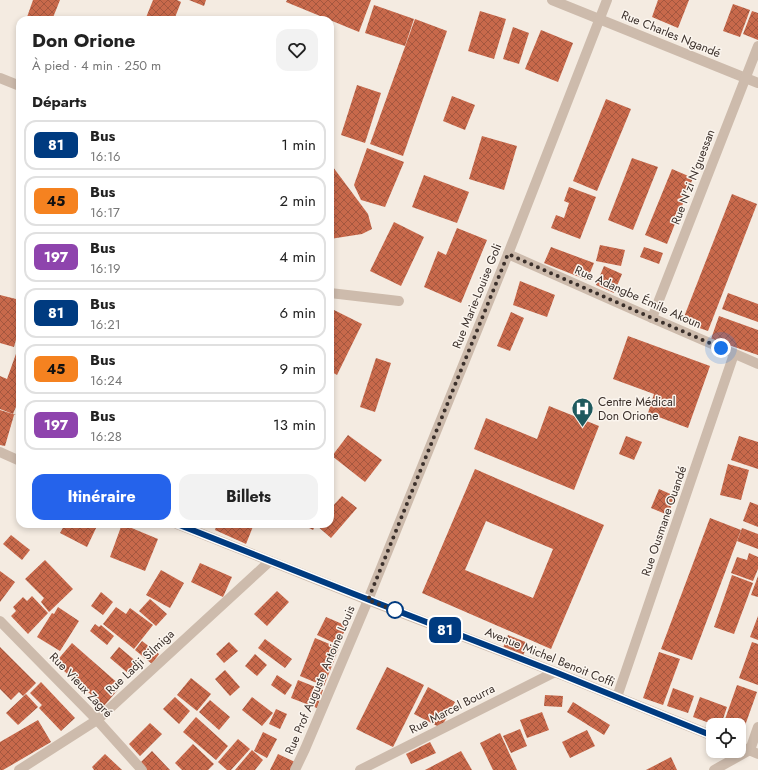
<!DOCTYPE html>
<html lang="fr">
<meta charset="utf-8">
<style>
body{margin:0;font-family:Jost,sans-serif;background:#f2f2f2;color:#222;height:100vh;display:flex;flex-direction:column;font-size:15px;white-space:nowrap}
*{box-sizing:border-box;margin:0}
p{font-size:13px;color:#767676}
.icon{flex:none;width:22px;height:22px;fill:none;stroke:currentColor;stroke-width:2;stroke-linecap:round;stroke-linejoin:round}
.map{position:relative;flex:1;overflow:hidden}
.panel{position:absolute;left:16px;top:16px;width:318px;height:512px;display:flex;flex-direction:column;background:#fff;border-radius:12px;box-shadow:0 2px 6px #0003}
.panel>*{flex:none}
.badge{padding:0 8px;border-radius:6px;font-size:14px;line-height:26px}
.fabs{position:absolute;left:706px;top:718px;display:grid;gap:8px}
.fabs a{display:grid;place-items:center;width:40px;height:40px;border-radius:8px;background:#fff;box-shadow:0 2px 6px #0003;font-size:20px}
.you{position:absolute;width:20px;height:20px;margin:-10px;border:3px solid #fff;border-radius:50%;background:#1a73e8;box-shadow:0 0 0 6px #1a73e833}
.map>.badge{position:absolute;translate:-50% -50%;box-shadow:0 0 0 2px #fff}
h2{padding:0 16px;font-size:15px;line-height:36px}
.round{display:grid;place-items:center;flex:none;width:42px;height:42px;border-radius:12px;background:#f2f2f2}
.head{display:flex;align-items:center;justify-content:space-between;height:68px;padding:0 16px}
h1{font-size:19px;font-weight:700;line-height:30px}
.primary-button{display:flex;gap:8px;margin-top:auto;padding:8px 16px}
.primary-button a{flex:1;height:46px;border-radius:12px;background:#2563eb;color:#fff;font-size:16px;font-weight:700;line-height:46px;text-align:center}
.primary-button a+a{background:#f2f2f2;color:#222}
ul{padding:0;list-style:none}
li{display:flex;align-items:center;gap:12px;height:50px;margin:0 8px 6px;padding:0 8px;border:2px solid #e0e0e0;border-radius:12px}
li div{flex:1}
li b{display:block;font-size:15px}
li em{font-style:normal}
li .badge{min-width:44px;font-weight:700;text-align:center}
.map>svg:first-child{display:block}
.building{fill:url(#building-cross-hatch);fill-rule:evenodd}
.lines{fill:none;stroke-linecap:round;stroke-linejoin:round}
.minor{stroke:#cdbbac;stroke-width:10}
.line-casing{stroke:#fff;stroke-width:9}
.line{stroke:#003b80;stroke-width:6}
.walk{stroke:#3b302b;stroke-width:4;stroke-dasharray:0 7.2}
.stop-dot{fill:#fff;stroke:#003b80;stroke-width:2}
.labels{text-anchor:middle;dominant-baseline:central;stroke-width:3;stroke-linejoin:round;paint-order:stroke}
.street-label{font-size:12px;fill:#3b302b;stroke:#fbf5ee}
.poi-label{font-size:12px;fill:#3b302b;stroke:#fbf5ee;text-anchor:start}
</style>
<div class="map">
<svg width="758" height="770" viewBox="0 0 758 770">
<defs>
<pattern id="building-cross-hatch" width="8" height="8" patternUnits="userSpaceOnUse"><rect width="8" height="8" fill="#c8694b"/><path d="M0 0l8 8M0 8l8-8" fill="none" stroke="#a4573f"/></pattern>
</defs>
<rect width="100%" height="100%" fill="#f4ebe1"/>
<!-- building -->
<g class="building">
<polygon points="33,0 60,0 52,20 26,20"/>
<polygon points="153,0 177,0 181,2 174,20 145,20"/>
<polygon points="189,0 206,0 204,6"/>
<polygon points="287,0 371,0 359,32 286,2"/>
<polygon points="658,0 689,0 678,28 652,17"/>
<polygon points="733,4 750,10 740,37 723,31"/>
<polygon points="374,5 414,19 405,46 365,33"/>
<polygon points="480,11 506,19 494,59 468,51"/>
<polygon points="752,11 758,13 758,40 743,34"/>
<polygon points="415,19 447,31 403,156 370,144"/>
<polygon points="513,27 529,33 519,64 503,59"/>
<polygon points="541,30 573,43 558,82 525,69"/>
<polygon points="357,85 381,93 365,143 341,135"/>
<polygon points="452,96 475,105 465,130 443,121"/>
<polygon points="606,99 631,109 597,191 573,181"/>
<polygon points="482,136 517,146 504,190 469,179"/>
<polygon points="367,148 404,162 385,207 361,200 354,185"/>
<polygon points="632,158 658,167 633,230 608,220"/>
<polygon points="330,163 368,214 372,229 362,234 330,239"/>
<polygon points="672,169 693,178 667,244 645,235"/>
<polygon points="424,175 469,192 457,223 412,207"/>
<polygon points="569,187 596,197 580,239 551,228 556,215 564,218 569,203 564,201"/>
<polygon points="732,194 757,204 708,331 682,322"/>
<polygon points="394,222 424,237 401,286 370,271"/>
<polygon points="457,228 487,240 461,303 424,287 438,251 446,255"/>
<polygon points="600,245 625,250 621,266 596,261"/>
<polygon points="551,247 594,263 587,280 544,263"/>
<polygon points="644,247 663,253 659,264 640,257"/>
<polygon points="604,266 622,274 614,293 596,285"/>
<polygon points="520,281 555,295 547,317 513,305"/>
<polygon points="728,293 758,304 758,322 722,309"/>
<polygon points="0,295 20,300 20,325 14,347 0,343"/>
<polygon points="332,309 362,324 337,375 330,371 330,314"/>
<polygon points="511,312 524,318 510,351 497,346"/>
<polygon points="719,316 758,330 758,355 711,339"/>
<polygon points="628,336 710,366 688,428 648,413 654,394 613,379"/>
<polygon points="17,351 20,352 20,397 13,414 0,409 0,376 7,379"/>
<polygon points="376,358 391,363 375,412 360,407"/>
<polygon points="549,406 599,426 574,490 474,449 486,418 537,439"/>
<polygon points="0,410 16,415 14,415 5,446 0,445"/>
<polygon points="348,435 382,460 365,482 332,456"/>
<polygon points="626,436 642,442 634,460 619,454"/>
<polygon points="739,436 758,442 758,469 731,460"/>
<polygon points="728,464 749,470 741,500 720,495"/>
<path d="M475,469l129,56 -53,124 -129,-56zM486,521l67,28 -20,49 -68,-28z"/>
<polygon points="659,489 675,496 668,515 651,508"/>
<polygon points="342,496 357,508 331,538 316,525 317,524 330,524 330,509"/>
<polygon points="750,502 758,505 758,527 743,521"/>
<polygon points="710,518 741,530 692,660 661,649"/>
<polygon points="65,524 98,524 87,547 60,533"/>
<polygon points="122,524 158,539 145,571 110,557"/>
<polygon points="217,524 254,524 246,544 215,530"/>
<polygon points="301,524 316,524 313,530"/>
<polygon points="742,528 758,534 758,549 737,541"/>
<polygon points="11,535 30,550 22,560 3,544"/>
<polygon points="749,553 758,557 758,569 753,581 731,573 737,557 747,560"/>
<polygon points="45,560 73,589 49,612 41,602 44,598 25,579"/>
<polygon points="200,563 232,577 223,597 191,582"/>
<polygon points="161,570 184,583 170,608 146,595"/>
<polygon points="0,571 15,582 0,602"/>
<polygon points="732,575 753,583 734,634 714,627"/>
<polygon points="758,576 758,597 751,595"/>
<polygon points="277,591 289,602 267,626 254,614"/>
<polygon points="101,592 113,602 103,615 91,606"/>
<polygon points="32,596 48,613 28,634 11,616 16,611 13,607 23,597 27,601"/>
<polygon points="150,599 167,614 156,626 139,611"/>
<polygon points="58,607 79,621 60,651 37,637 52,613 54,614"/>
<polygon points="116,607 126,614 130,608 153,625 134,649 103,624"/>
<polygon points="758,616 758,640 750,637"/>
<polygon points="326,617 347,626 338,645 317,635"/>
<polygon points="95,624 99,627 101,625 114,636 107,645 90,631"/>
<polygon points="508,635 528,643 523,656 503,648"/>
<polygon points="315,638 339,648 324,686 300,676"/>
<polygon points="265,639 292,659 285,668 258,648"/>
<polygon points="142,641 159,654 152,664 135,650"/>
<polygon points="229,642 238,651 224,663 216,654"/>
<polygon points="752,642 758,644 758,685 739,678"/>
<polygon points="72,643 121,686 104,706 55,663"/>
<polygon points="0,647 36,683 23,696 19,692 11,700 0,689"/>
<polygon points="119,647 138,663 129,674 110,658"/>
<polygon points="659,652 680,659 663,705 643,698"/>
<polygon points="255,654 267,665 257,676 245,666"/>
<polygon points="387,667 424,685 393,747 356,729"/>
<polygon points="225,670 240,687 230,696 215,679"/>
<polygon points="277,675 292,685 285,695 271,685"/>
<polygon points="191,678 211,694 197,711 177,695"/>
<polygon points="298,680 323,690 317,708 291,698"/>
<polygon points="41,682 75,718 61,731 39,708 42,705 30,693"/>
<polygon points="737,685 757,692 742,734 739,733 739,725 723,725"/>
<polygon points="428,687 455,702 441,728 414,714"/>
<polygon points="673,688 694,696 688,713 667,706"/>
<polygon points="26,694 38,707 18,725 6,713"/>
<polygon points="545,695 563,696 562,707 544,706"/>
<polygon points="175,697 190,711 179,724 163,709"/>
<polygon points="252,697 273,713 262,726 242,710"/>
<polygon points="700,697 727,707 721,725 715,725 693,717"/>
<polygon points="210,700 230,717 219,730 199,712"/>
<polygon points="573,702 610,725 604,735 567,712"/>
<polygon points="276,709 287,714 280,729 269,724"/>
<polygon points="542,712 549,730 527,738 520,720"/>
<polygon points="196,717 228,746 216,760 183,732"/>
<polygon points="38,720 51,742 3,770 0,770 0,742"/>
<polygon points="150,723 162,734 140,756 129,744"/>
<polygon points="520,729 527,746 511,753 503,736"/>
<polygon points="587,730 595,746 570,758 562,742"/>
<polygon points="263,732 277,739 267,758 254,751"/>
<polygon points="500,733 517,770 493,770 480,743"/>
<polygon points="238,739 250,749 231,770 227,770 218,762"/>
<polygon points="430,742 436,753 411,764 406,754"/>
<polygon points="193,744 214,764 208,770 182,770 175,763"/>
<polygon points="252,750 263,760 255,770 235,770"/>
<polygon points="152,751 170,770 147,770 140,763"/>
<polygon points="461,751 472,770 425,770"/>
<polygon points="105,754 122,770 94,770 92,767"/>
<polygon points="278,754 295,762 291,770 270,770"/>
<polygon points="671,757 677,770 646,770"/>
</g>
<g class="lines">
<!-- minor -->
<g class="minor">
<polyline points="552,0 758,83"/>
<polyline points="0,78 20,86"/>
<polyline points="508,254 652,318 758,364"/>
<polyline points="330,293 399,301"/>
<polyline points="652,318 758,46"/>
<polyline points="0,452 20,461"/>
<polyline points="177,524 368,600 555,672 713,736"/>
<polyline points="0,621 97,720 142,770"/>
<polyline points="617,697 734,354"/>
<polyline points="739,746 758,754"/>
<polyline points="19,770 97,720 270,561"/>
<polyline points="295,770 305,749 368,600 508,254 607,0"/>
<polyline points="360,770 555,672"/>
<polyline points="714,770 750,750 758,727"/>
</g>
</g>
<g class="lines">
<defs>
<polyline id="line" points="177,524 354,594 555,672 713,736"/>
</defs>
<!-- line casing -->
<use href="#line" class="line-casing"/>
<!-- line -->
<use href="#line" class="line"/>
<!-- walk -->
<polyline class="walk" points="395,610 397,611 368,600 508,254 652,318 721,348"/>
</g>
<!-- icons -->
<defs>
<symbol id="hospital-pin" viewBox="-11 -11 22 30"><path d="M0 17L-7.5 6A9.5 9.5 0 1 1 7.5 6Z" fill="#1f5a5e" stroke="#fbf5ee"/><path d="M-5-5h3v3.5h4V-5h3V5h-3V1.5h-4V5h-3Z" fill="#fff"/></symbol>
</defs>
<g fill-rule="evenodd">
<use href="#hospital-pin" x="570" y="396" width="25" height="34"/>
</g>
<!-- markers -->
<circle class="stop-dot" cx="395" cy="610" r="8"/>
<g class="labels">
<!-- street labels -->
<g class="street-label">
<text transform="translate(671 34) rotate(22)">Rue Charles Ngandé</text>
<text transform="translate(693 177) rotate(-69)">Rue N'zi N'guessan</text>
<text transform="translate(477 296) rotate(-68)">Rue Marie-Louise Goli</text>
<text transform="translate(638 297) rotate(24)">Rue Adangbe Émile Akoun</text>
<text transform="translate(664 521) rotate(-71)">Rue Ousmane Ouandé</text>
<text transform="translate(550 657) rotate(22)">Avenue Michel Benoit Coffi</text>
<text transform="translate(140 662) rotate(-43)">Rue Ladji Silmiga</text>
<text transform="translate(320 680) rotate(-67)">Rue Prof Auguste Antoine Louis</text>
<text transform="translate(81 685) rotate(46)">Rue Vieux Zagré</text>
<text transform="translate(452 709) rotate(-27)">Rue Marcel Bourra</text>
</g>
<!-- poi labels -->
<g class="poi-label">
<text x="598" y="402">Centre Médical<tspan x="598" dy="14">Don Orione</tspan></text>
</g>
</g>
</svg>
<div class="fabs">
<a><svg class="icon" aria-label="locate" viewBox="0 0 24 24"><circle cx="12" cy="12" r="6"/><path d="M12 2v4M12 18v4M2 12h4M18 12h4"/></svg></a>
</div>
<div class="you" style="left:721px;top:348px"></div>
<b class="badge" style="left:445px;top:630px;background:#003b80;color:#fff">81</b>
<section class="panel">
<div class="head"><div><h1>Don Orione</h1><p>À pied · 4 min · 250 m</p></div><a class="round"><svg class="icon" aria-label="heart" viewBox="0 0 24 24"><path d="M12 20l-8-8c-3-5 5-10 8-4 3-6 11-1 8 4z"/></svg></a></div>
<h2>Départs</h2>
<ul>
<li><span class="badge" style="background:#003b80;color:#fff">81</span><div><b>Bus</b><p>16:16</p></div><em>1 min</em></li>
<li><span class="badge" style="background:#f58220;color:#111">45</span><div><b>Bus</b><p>16:17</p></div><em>2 min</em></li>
<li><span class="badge" style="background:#8e44ad;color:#fff">197</span><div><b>Bus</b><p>16:19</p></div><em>4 min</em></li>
<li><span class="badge" style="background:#003b80;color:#fff">81</span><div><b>Bus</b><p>16:21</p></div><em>6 min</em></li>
<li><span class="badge" style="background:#f58220;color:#111">45</span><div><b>Bus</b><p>16:24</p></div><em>9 min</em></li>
<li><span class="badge" style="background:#8e44ad;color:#fff">197</span><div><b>Bus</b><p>16:28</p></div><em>13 min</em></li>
</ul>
<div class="primary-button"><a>Itinéraire</a><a>Billets</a></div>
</section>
</div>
